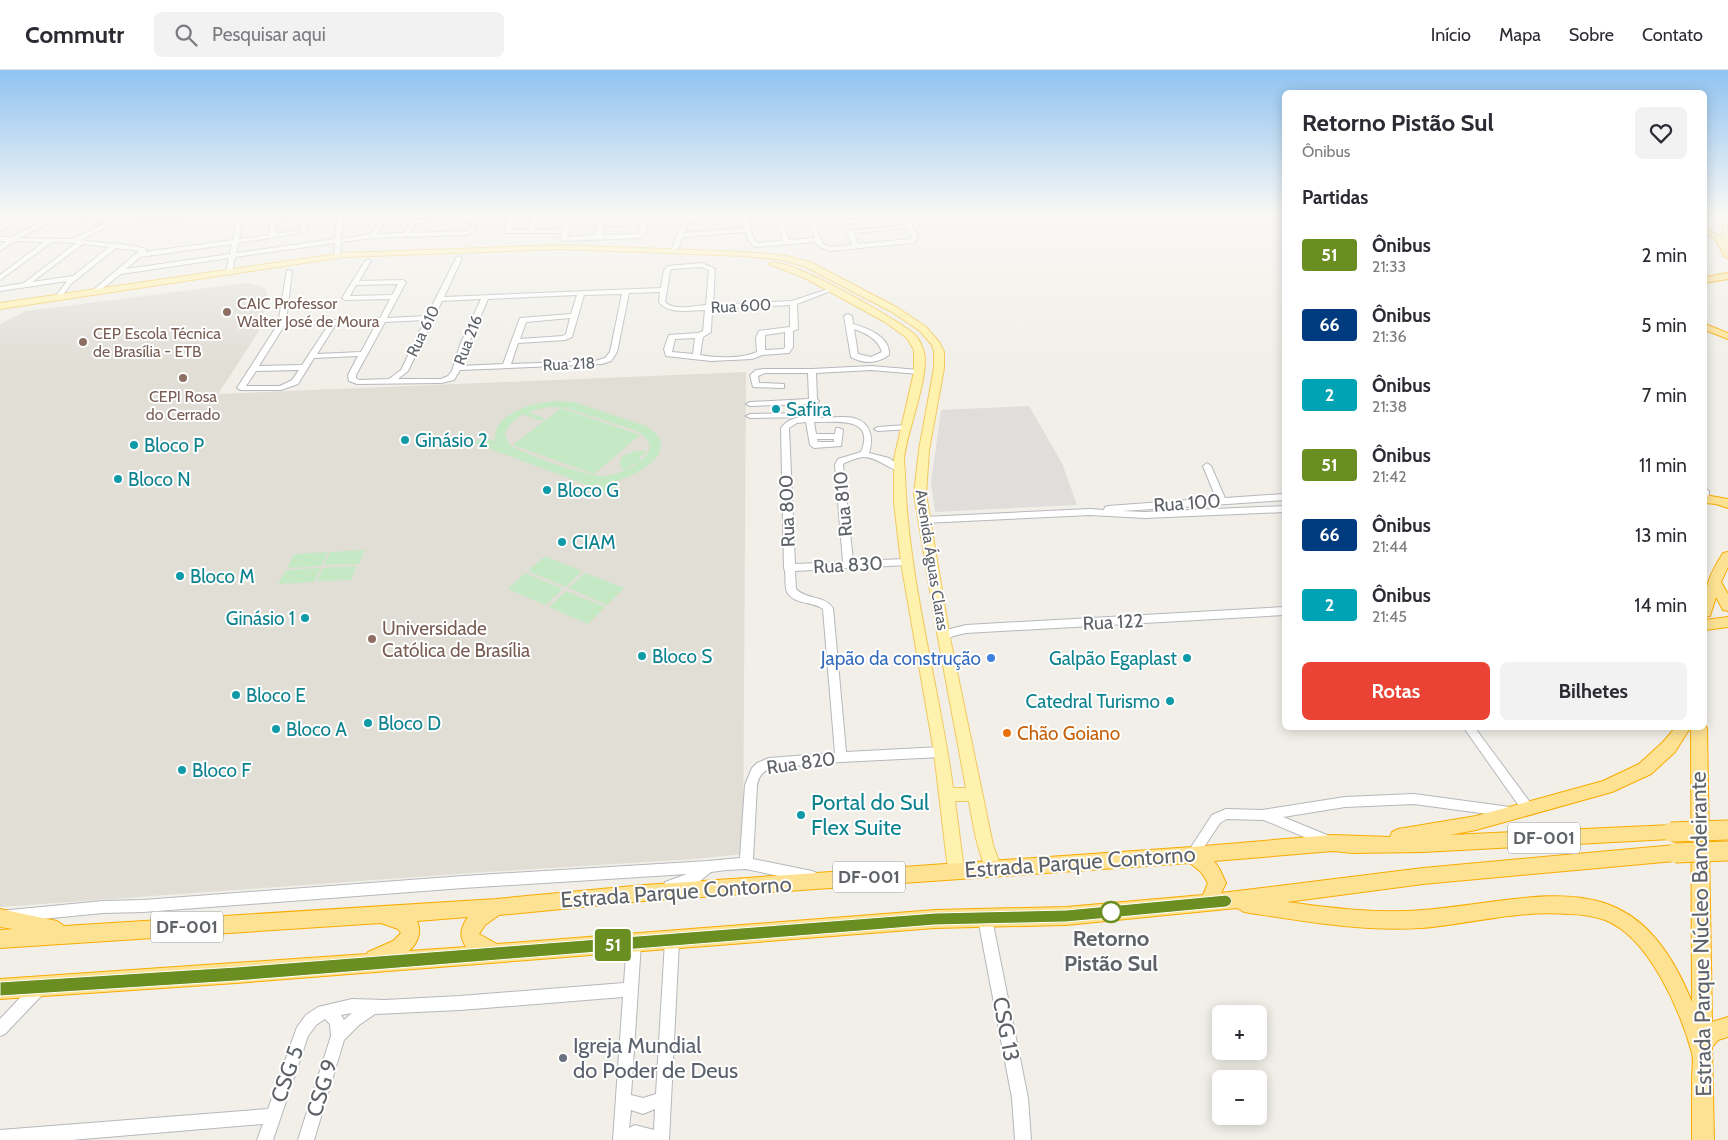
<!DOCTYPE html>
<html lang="pt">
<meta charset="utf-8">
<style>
body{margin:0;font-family:Cabin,sans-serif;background:#f2f2f3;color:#2b2b33;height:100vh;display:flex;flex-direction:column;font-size:19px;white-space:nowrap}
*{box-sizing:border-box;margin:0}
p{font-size:16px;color:#7c7c81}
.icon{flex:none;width:28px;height:28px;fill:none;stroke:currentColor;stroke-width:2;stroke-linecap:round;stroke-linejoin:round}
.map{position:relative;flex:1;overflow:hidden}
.sheet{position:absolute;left:1282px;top:20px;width:425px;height:640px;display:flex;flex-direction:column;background:#fff;border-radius:8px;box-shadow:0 2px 12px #0003}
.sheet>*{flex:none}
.badge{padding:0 10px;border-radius:4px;font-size:18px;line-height:32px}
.fabs{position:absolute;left:1212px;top:935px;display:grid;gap:10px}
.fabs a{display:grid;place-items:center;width:55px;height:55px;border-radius:8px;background:#fff;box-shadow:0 2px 12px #0003;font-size:25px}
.map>.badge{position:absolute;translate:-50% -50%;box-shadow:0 0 0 2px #fff}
h2{padding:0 20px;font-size:19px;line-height:45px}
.round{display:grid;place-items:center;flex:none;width:52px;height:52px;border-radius:8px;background:#f2f2f3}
.overview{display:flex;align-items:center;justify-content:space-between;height:85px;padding:0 20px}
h1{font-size:24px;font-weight:700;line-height:38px}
.primary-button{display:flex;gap:10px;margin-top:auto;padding:10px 20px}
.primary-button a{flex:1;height:58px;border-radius:8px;background:#ea4335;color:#fff;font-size:20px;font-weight:700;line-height:58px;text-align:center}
.primary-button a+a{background:#f2f2f3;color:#2b2b33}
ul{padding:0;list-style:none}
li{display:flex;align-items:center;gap:15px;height:70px;padding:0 20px}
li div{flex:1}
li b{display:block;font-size:19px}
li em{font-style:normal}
li .badge{min-width:55px;font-weight:700;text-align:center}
header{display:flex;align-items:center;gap:30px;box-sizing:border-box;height:70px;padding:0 25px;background:#fff;border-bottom:1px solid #e1e1e2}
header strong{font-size:24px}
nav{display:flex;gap:28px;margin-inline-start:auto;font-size:18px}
.search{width:350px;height:45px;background:#f2f2f3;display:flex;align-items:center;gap:12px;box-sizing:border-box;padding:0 18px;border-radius:8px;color:#7c7c81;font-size:19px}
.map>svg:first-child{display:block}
.industrial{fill:#e0deda}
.education{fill:#e1ded6}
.green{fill:#c5e8c5;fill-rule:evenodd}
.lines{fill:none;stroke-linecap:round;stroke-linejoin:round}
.minor-casing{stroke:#b5b8bc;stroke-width:2}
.major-casing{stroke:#f2c960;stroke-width:2}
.highway-casing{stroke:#f9ab00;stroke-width:2}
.minor{fill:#fff;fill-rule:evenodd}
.major{fill:#fff2af;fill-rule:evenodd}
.highway{fill:#fde293;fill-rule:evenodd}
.highway-bridge-casing{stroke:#f9ab00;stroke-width:21;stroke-linecap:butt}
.highway-bridge{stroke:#fde293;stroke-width:19}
.line{fill:#6b8e23;stroke:#fff}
.education-dot{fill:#8d6e63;stroke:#fff;stroke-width:2}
.culture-dot{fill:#0f9aa8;stroke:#fff;stroke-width:2}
.shop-dot{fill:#3f7fe0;stroke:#fff;stroke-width:2}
.food-dot{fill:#e8710a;stroke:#fff;stroke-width:2}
.stop-dot{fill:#fff;stroke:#6b8e23;stroke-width:2.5}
.worship-dot{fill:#6b7280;stroke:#fff;stroke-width:2}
.labels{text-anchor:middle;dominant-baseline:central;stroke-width:4;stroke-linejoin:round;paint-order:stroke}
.far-education-label{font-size:16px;fill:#785e54;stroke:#fff;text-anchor:start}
.far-street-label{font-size:16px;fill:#5f6368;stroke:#fff}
.shield{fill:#fff;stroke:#8f9295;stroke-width:1}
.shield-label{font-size:18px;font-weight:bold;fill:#5f6368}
.culture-label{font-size:19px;fill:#0d838f;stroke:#fff;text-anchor:start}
.street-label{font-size:19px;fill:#5f6368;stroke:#fff}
.education-label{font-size:19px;fill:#785e54;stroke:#fff;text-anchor:start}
.shop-label{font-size:19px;fill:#366cbe;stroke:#fff;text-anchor:end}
.food-label{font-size:19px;fill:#c56008;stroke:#fff;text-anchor:start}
.near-culture-label{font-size:22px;fill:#0d838f;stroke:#fff;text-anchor:start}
.near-street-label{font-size:22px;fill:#5f6368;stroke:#fff}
.near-stop-label{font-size:22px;font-weight:bold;fill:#5f6368;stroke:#fff}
.near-worship-label{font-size:22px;fill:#5b616d;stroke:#fff;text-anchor:start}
</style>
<header>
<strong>Commutr</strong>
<div class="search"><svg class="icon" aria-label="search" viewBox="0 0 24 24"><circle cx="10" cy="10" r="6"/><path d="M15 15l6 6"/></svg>Pesquisar aqui</div>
<nav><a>Início</a><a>Mapa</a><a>Sobre</a><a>Contato</a></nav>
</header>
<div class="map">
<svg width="1728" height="1070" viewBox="0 0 1728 1070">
<rect width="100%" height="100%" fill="#f1efe8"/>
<!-- industrial -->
<polygon class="industrial" points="1029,336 1062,393 1077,435 935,442 931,413 941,340"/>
<!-- education -->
<g class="education">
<polygon points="145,144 192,144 169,158 129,154"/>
<polygon points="246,213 260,216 266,220 267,226 261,258 218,324 746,302 743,784 694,789 470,803 0,837 0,254 26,241"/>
</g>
<!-- green -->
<g class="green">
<path d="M561,331l12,1 73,24c41,25 -13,53 -38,57l8,4 -7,6 -135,-50 9,-6 12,4c-3,-30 44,-40 66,-40zM548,337l18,1 68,22c40,19 -7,44 -30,46 -15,1 -82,-22 -94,-31l-5,-10c3,-10 10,-16 18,-21l18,7 3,-3 -16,-6z"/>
<polygon points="561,338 640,365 594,404 513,375"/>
<polygon points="635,381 647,381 639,388 642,390 638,394 634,393 625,401 620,397 620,390 624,385"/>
<polygon points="365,480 359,494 324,495 330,482"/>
<polygon points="328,482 321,496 287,498 294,484"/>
<polygon points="545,486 582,501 566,517 528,501"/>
<polygon points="357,496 351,510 317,511 323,498"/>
<polygon points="321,498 314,512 278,514 286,500"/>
<polygon points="525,503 563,519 545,535 508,519"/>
<polygon points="585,503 624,518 607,535 569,518"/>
<polygon points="566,521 605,537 588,554 549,537"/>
</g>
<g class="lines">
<defs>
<g id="minor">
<polygon points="23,144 32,144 0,160 0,156"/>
<path d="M58,144h9l-48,24 54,1 50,-25h9l-51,26 32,4 3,-1 28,5 3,2 -2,2 88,-12 5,-26h6l-5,25 30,-4 3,-21h6l-1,5 34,-5h17l-19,4 -3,14 -68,11 -2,10 99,-14 2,-25h6l-2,25 30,-5 12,-20h6l-12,20 27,-1 11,-19h6l-3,5 57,-2 1,-3h60l2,2 -4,14 29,-1 5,-15h6l-7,23 28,-2 5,-21h6l-2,8 38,-1 2,-7h6l-5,20 -6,4 -76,3 -3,-2 2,-6h-57l3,-15 -28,1 -7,13 -7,3 -93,3 -32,4 -1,15 -3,2 -3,-2 1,-14 -100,14 -3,16 -3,2 -3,-2 3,-15 -108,16 -26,20h-4v-2l48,-41 -23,-3 -45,36 -12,16 -5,-1 13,-18 -67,10v-4l24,-4 52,-40 -24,-1 -52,38v-5l44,-33 -30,-1 -14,10v-5l6,-5h-6v-4h11zM514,148h17l-3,12h-17zM303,149l-2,11 -26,4 2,-12zM473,151l-4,9 -4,1 -55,2 6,-10zM641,155l-3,9 -36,1 2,-9zM83,174l26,3 -36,29 -41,6zM232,174l-2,10 -104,15 14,-12z"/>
<polygon points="104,144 113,144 92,154 73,148 76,146 91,150"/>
<path d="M686,144l8,2 1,2 36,-4h27l-10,2 6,24 3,3 26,-2 -9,-27h6l9,26 26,-2 -9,-24h6l3,8 55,-5 -1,-3h6l2,5 -3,2 -58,5 7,18 7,3 22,-2 -5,-13 1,-1 57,-6 -5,-11h6l12,23 -3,5 -2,1 -84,8 -11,-5 -2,-4 -61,5 -7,-7 -2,-8 -63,5 -7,15h-4l-1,-1 11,-28 -7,-4zM742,147l3,11 -61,5 4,-9 3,-2zM907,158l5,9 -1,2 -53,5 -4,-11z"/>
<path d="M459,186l3,2 -18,39 217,-9 3,-18 4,-4 34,-3 13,6 -2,36 79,-4 39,-13 5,1 -39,15 1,25 -5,2v16l-4,6 -27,2 -10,4 -41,2 -45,-5 -2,-7 5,-14 29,-2 5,-2 2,-21c-14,0 -37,5 -46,-8l1,-10 -31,1 -12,59 -6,9 -9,3 -142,6 -6,10 -13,3 -84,1 -8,-3 -1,-6 10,-19 -44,2 -16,26 -17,6h-40l-4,-2 41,-64 9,-54 5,1 -6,51 94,-4 10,-19 -45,1 -3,-2 23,-37 3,-2 3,2 -12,20 44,-1 3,2 -19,36 40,-2 29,-58zM701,197l8,3 -3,35c-12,1 -32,6 -41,-3l5,-31 2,-2zM398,214l-6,11 -42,1 6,-11zM622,224l-12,58 -5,6 -10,3 -84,3 7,-21 47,-3 7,-3 12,-42zM577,225l-6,19 -51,4 -17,46 -42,2 7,-21 20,-46zM481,229l-21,46 -8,26 -4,5 -7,3h-43l10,-8 34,-70zM790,235v22l-31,4 -3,7 1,14c-16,7 -40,6 -57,3l3,-18 8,-5 1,-23zM570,248l-4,16 -3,2 -43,3 6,-17zM425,250l-24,50 -12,9 -30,1 -3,-2v-3l29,-53zM377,252l-16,30 -44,2 19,-30zM329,254l-27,41 -43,1 25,-40zM785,262v15l-1,2 -19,1v-15zM695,268l-2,16 -21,-2 3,-13zM299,300l-7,10 -12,6h-34l10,-15z"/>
<path d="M848,244l4,2 1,8c14,4 38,13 36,31 -12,9 -25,9 -38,2l-7,-41zM854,259c12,4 24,10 28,23l-11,5 -13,-3z"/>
<path d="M871,296l48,4 4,2 -4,2 -48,-4 -55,3 1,26 2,2 -2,2 1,15c18,0 46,-7 52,15 2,7 1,13 -1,20l20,5 14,11 -1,2c-10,1 -24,-14 -38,-14 -6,0 -14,4 -20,6l-1,2 10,96 54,-2 5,3 -5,3 -112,6 1,18c11,11 28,6 37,19l13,144 95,-5 4,2 2,3 -2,3 -4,2 -100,5 -71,6c-8,4 -11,8 -13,17l-4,74 59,12 5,2 1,4 -1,4 -5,2 -66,-14 -20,1 -15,2 -11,9 -30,11 -5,-2 -1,-4 1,-4 22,-8 -224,14 -320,24 -40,1 -103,10v-12l103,-10 40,-1 320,-24 245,-15 32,-3 5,-73 7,-17 5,-5 12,-5 66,-5 -12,-144c-10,-8 -29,-4 -36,-17 -3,-7 0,-17 -3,-24l-3,-140c7,-10 17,-11 29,-11l-1,-13 -59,2 -4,-2 4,-2 59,-3 -1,-26h-43l-7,3 1,7 25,1v4h-3l-28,-1 -3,-12 6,-5 9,-1h47zM806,352l4,23 4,3 27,-2 2,-16 -4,-2h-3l-1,6h-19l-2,-12c22,0 62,-6 47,30l-23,7 -3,6 8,97 -48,2 -6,-136 8,-5zM817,369h17v3h-16z"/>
<polygon points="801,343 804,343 804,347 750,348 746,346 750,344"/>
<polygon points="907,355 910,355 910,359 878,361 874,359 878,357"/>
<polygon points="1207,393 1211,396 1225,428 1285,424 1285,430 1122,441 1145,442 1285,436 1285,442 1145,448 1090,445 924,453 919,450 924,447 1090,439 1104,440 1105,437 1108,436 1216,428 1203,396"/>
<polygon points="1705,418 1709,421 1709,427 1705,430"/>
<polygon points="1285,537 1285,545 966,563 953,566 944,572 940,571 939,568 946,560 966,555"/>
<polygon points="1464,658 1475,658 1532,735 1534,739 1532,743 1528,744 1524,743"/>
<polygon points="1414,724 1510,737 1514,738 1516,742 1514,746 1510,747 1414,734 1345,737 1283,747 1332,767 1334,771 1332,775 1328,777 1264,750 1227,749 1220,753 1196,789 1192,791 1188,789 1186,785 1212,745 1226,739 1262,740 1345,727"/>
<polygon points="985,843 990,845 992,849 1028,1028 1031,1070 1015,1070 1012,1028 978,849 980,845"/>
<path d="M672,865l5,1 2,5 -10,199h-56l10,-143 -163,13 -85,4 -16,11 -15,15 -30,100h-16l33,-104 -1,-12 -5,-5 -9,6 -8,11 -35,104h-16l6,-16 -192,16h-71v-10l268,-21 29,-82 9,-12 12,-8 34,-8 33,1 75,-4 164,-13 3,-40 2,-5 5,-2 5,2 2,5 -10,152 12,3 13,-4 9,-153 2,-5zM352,943l-8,7 -3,-5zM655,1039l-1,21 -19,-5 -6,3 2,-18 12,4z"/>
<polygon points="39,911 44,913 46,918 44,923 5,964 0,966 0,949 34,913"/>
</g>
<path id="major" d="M561,175l183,7 43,4 25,7 86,45 28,19 13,15 5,10v16l-15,82 -3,44 24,144 43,207 8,22 -2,5 -6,2 -6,-2c-10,-23 -14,-47 -18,-71h-14l9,69 -2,5 -6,2 -6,-2 -2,-5 -14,-118 -33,-190 -7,-59v-44l20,-87v-22l-7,-12 -22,-16 -78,-43 -38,-15c14,-11 127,55 144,69 4,3 8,10 10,16 9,23 -17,83 -19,111 0,5 1,10 1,15 3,105 34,209 48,313h13l-28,-150 -24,-144 5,-44 15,-82v-16l-2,-7 -12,-14 -28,-19 -86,-45 -23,-7 -39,-4 -183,-7 -217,8 -344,52v-6l344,-50z"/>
<g id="highway">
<polygon points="1705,144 1714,144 1705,147"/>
<polygon points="1722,144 1728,144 1728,188 1725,187 1715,169 1705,163 1705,157 1723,168"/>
<polygon points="1728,203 1728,209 1705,213 1705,207"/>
<polygon points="1705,254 1728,263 1728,269 1705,260"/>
<polygon points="1705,425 1728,429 1728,438 1716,434 1705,433"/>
<path d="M1728,482v15l-7,15 7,12v17l-5,-1 -7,-13 -6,19 -5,1c0,-31 2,-38 18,-64z"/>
<polygon points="1728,547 1728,557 1705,560 1705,550"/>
<path d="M1705,655l2,3 5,294 16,-5v20l-10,3 -6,7 2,93h-22c0,-20 0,-40 0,-61 0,-8 2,-18 0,-26 -12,-43 -43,-116 -87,-133 -12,-4 -25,-6 -37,-6 -49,-4 -98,10 -147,14 -59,4 -119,-7 -177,-16l-7,-4 -171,17 -131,3 -699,55 -236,16v-20l367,-25 1,-2 25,-11 8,-8 -3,-4 -17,-6 -381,25v-18l13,-1 -13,-2v-18l57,12 7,5 432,-27 148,-14 548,-38 141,-12 57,2 2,-5 6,-3 78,-13 127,-35 36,-17 24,-22 12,-14h15l-15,24 -24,22 -39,18 -136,38 -26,5 221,-10 6,2 2,5 -2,5 -6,2 -248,13 -70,1 -20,-2 -119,10 5,7 7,15 -5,10 202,-25 252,-23 6,3 3,5 -3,5 -6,3 -252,23 -136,18c45,6 91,12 136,8 123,-11 211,-52 269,92l-1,-274h14zM1190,793l11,9 7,11 -5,12 -137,12 -131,3 -438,34 -18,-10 6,-9 14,-10 145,-14zM468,847c-8,11 -9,19 -2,30l-57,4c9,-8 13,-19 8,-30z"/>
</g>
</defs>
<!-- minor casing -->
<use href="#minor" class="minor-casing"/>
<!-- major casing -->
<use href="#major" class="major-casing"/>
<!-- highway casing -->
<use href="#highway" class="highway-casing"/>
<!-- minor -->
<use href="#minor" class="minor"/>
<!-- major -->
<use href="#major" class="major"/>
<!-- highway -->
<use href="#highway" class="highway"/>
<defs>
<g id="highway-bridge">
<polyline points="1671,762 1728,760"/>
<polyline points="1675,783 1728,781"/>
</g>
</defs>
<!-- highway-bridge casing -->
<use href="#highway-bridge" class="highway-bridge-casing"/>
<!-- highway-bridge -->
<use href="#highway-bridge" class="highway-bridge"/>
</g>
<!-- sky -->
<linearGradient id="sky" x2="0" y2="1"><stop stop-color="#8fc3f1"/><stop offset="0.49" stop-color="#f9f8f5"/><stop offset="1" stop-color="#f9f8f5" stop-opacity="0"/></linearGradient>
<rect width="1728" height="294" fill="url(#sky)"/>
<!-- line -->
<polygon class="line" points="1226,825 1230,827 1232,831 1230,835 1226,837 1066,852 935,855 236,911 0,926 0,912 236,897 935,843 1066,840"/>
<!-- markers -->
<g class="education-dot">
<circle cx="227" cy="242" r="5"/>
<circle cx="83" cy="272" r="5"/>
<circle cx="183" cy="308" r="5"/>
<circle cx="372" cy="569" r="5"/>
</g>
<g class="culture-dot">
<circle cx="776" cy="339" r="5"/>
<circle cx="405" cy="370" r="5"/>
<circle cx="134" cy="375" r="5"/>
<circle cx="118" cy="409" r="5"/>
<circle cx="547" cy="420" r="5"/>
<circle cx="562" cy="472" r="5"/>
<circle cx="180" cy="506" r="5"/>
<circle cx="305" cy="548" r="5"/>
<circle cx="642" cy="586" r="5"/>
<circle cx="1187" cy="588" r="5"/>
<circle cx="236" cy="625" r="5"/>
<circle cx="1170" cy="631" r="5"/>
<circle cx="368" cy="653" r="5"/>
<circle cx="276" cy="659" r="5"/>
<circle cx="182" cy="700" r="5"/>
<circle cx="801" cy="745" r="5"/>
</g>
<circle class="shop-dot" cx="991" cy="588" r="5"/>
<circle class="food-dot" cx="1007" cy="663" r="5"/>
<circle class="stop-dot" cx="1111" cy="842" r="10"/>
<circle class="worship-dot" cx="563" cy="988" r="5"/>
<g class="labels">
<!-- far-education labels -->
<g class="far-education-label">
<text x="237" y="233">CAIC Professor<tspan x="237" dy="18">Walter José de Moura</tspan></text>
<text x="93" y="263">CEP Escola Técnica<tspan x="93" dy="18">de Brasília - ETB</tspan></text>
<text x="183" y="326" text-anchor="middle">CEPI Rosa<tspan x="183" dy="18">do Cerrado</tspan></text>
</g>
<!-- far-street labels -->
<g class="far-street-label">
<text transform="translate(741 236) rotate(-3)">Rua 600</text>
<text transform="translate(423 261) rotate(-64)">Rua 610</text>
<text transform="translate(468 270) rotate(-69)">Rua 216</text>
<text transform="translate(569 294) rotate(-3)">Rua 218</text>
<text transform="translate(932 490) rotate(81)">Avenida Águas Claras</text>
</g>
<!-- shield labels -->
<g class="shield">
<rect x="1508" y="752.5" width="72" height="31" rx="4"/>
<rect x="833" y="791.5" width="72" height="31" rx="4"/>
<rect x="151" y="841.5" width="72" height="31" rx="4"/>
</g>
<g class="shield-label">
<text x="1544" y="768">DF-001</text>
<text x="869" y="807">DF-001</text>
<text x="187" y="857">DF-001</text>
</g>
<!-- culture labels -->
<g class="culture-label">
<text x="786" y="339">Safira</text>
<text x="415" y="370">Ginásio 2</text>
<text x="144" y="375">Bloco P</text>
<text x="128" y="409">Bloco N</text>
<text x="557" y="420">Bloco G</text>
<text x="572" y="472">CIAM</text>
<text x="190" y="506">Bloco M</text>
<text x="295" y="548" text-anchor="end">Ginásio 1</text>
<text x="652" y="586">Bloco S</text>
<text x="1177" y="588" text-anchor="end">Galpão Egaplast</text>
<text x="246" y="625">Bloco E</text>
<text x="1160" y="631" text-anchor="end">Catedral Turismo</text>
<text x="378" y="653">Bloco D</text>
<text x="286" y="659">Bloco A</text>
<text x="192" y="700">Bloco F</text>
</g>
<!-- street labels -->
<g class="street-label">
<text transform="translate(1187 433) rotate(-4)">Rua 100</text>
<text transform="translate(843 434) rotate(-95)">Rua 810</text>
<text transform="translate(787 441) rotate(-92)">Rua 800</text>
<text transform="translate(848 495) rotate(-3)">Rua 830</text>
<text transform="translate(1113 552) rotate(-3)">Rua 122</text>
<text transform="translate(801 693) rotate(-8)">Rua 820</text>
</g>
<!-- education labels -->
<g class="education-label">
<text x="382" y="558">Universidade<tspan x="382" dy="22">Católica de Brasília</tspan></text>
</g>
<!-- shop labels -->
<g class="shop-label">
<text x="981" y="588">Japão da construção</text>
</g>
<!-- food labels -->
<g class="food-label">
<text x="1017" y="663">Chão Goiano</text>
</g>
<!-- near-culture labels -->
<g class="near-culture-label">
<text x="811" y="732">Portal do Sul<tspan x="811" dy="25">Flex Suite</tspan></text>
</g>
<!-- near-street labels -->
<g class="near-street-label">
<text transform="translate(1080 792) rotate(-4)">Estrada Parque Contorno</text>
<text transform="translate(676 822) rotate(-4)">Estrada Parque Contorno</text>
<text transform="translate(1701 864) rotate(-91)">Estrada Parque Núcleo Bandeirante</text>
<text transform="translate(1006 959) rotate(79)">CSG 13</text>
<text transform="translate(287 1004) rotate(-71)">CSG 5</text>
<text transform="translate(322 1018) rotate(-73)">CSG 9</text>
</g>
<!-- near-stop labels -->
<g class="near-stop-label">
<text x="1111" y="868">Retorno<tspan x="1111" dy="25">Pistão Sul</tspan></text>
</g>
<!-- near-worship labels -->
<g class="near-worship-label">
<text x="573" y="975">Igreja Mundial<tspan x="573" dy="25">do Poder de Deus</tspan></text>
</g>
</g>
</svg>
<div class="fabs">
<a>+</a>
<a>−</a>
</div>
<b class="badge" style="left:613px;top:875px;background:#6b8e23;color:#fff">51</b>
<section class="sheet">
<div class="overview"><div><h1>Retorno Pistão Sul</h1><p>Ônibus</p></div><a class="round"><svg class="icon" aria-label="heart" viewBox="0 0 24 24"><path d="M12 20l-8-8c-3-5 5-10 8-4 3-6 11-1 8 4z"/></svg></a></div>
<h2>Partidas</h2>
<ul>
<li><span class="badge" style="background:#6b8e23;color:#fff">51</span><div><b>Ônibus</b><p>21:33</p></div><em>2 min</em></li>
<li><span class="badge" style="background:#003b80;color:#fff">66</span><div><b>Ônibus</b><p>21:36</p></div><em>5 min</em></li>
<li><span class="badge" style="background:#00a3b4;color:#fff">2</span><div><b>Ônibus</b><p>21:38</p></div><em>7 min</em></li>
<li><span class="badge" style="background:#6b8e23;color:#fff">51</span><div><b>Ônibus</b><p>21:42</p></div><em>11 min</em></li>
<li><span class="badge" style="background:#003b80;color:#fff">66</span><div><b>Ônibus</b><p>21:44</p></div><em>13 min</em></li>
<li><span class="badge" style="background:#00a3b4;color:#fff">2</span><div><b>Ônibus</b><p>21:45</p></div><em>14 min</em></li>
</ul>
<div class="primary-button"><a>Rotas</a><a>Bilhetes</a></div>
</section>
</div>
